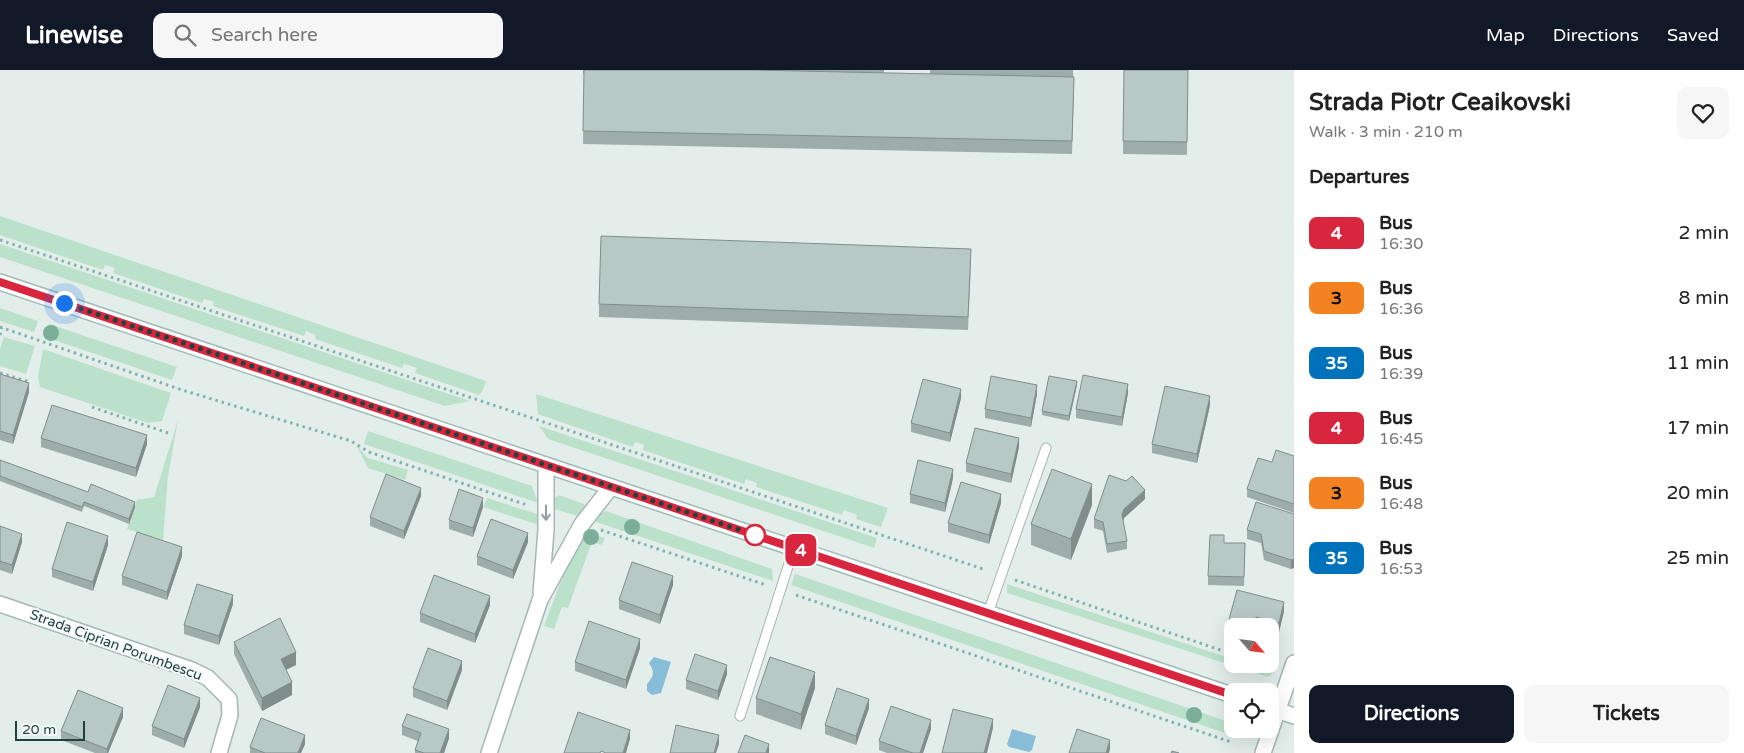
<!DOCTYPE html>
<meta charset="utf-8">
<style>
body{margin:0;font-family:"Varela Round",sans-serif;background:#f6f6f6;color:#222;height:100vh;display:flex;flex-direction:column;font-size:19px;white-space:nowrap}
*{box-sizing:border-box;margin:0}
p{font-size:16px;color:#767676}
.icon{flex:none;width:28px;height:28px;fill:none;stroke:currentColor;stroke-width:2;stroke-linecap:round;stroke-linejoin:round}
.map{position:relative;flex:1;overflow:hidden}
.details{display:flex;flex-direction:column;background:#fff;width:450px}
.details>*{flex:none}
.badge{padding:0 10px;border-radius:8px;font-size:18px;line-height:32px}
.needle{width:32px;rotate:118deg}
.fabs{position:absolute;left:1224px;top:548px;display:grid;gap:10px}
.fabs a{display:grid;place-items:center;width:55px;height:55px;border-radius:10px;background:#fff;box-shadow:0 5px 20px #0002;font-size:25px}
.scale{position:absolute;left:15px;bottom:12px;width:70px;box-sizing:border-box;padding-left:5px;border:2px solid #21413e;border-top:0;font-size:14px;line-height:18px;white-space:nowrap;color:#21413e;-webkit-text-stroke:4px #f4faf8;paint-order:stroke}
.you{position:absolute;width:25px;height:25px;margin:-12px;border:4px solid #fff;border-radius:50%;background:#1a73e8;box-shadow:0 0 0 8px #1a73e833}
.map>.badge{position:absolute;translate:-50% -50%;box-shadow:0 0 0 2px #fff}
h2{padding:0 15px;font-size:19px;line-height:45px}
.round{display:grid;place-items:center;flex:none;width:52px;height:52px;border-radius:10px;background:#f6f6f6}
.summary{display:flex;align-items:center;justify-content:space-between;height:85px;padding:0 15px}
h1{font-size:24px;font-weight:700;line-height:38px}
.primary-button{display:flex;gap:10px;margin-top:auto;padding:10px 15px}
.primary-button a{flex:1;height:58px;border-radius:10px;background:#111827;color:#fff;font-size:20px;font-weight:700;line-height:58px;text-align:center}
.primary-button a+a{background:#f6f6f6;color:#222}
ul{padding:0;list-style:none}
li{display:flex;align-items:center;gap:15px;height:65px;padding:0 15px}
li div{flex:1}
li b{display:block;font-size:19px}
li em{font-style:normal}
li .badge{min-width:55px;font-weight:700;text-align:center}
header{display:flex;align-items:center;gap:30px;box-sizing:border-box;height:70px;padding:0 25px;background:#111827;color:#fff}
header strong{font-size:24px}
nav{display:flex;gap:28px;margin-inline-start:auto;font-size:18px}
.search{width:350px;height:45px;background:#f6f6f6;display:flex;align-items:center;gap:12px;box-sizing:border-box;padding:0 18px;border-radius:10px;color:#767676;font-size:19px}
main{display:flex;flex:1;min-height:0}
.map>svg:first-child{display:block}
.green{fill:#bbe1cb}
.water{fill:#87bdd7}
.lines{fill:none;stroke-linecap:round;stroke-linejoin:round}
.service-casing{stroke:#a5b7b4;stroke-width:11}
.minor-casing{stroke:#a5b7b4;stroke-width:18}
.secondary-casing{stroke:#a1bbb6;stroke-width:18}
.path{stroke:#81b4ad;stroke-width:3;stroke-dasharray:2.5 4;stroke-linecap:butt}
.service{stroke:#fff;stroke-width:9}
.minor{stroke:#fff;stroke-width:15}
.secondary{stroke:#fff;stroke-width:15}
.tree{fill:#7caf9a}
.wall{fill:#9eada9}
.shaded-wall{fill:#818d8a}
.building{fill:#b8c9c5;stroke:#818d8a}
.oneway{stroke:#90a09e}
.line-casing{stroke:#fff;stroke-width:11}
.line{stroke:#d7263d;stroke-width:8}
.walk{stroke:#21413e;stroke-width:5;stroke-dasharray:0 9}
.stop-dot{fill:#fff;stroke:#d7263d;stroke-width:2.5}
.labels{text-anchor:middle;dominant-baseline:central;stroke-width:4.5;stroke-linejoin:round;paint-order:stroke}
.street-label{font-size:14px;fill:#21413e;stroke:#f4faf8}
</style>
<header>
<strong>Linewise</strong>
<div class="search"><svg class="icon" aria-label="search" viewBox="0 0 24 24"><circle cx="10" cy="10" r="6"/><path d="M15 15l6 6"/></svg>Search here</div>
<nav><a>Map</a><a>Directions</a><a>Saved</a></nav>
</header>
<main>
<div class="map">
<svg width="1294" height="683" viewBox="0 0 1294 683">
<rect width="100%" height="100%" fill="#e3eeeb"/>
<!-- green -->
<g class="green">
<polygon points="0,146 486,311 482,322 479,325 415,303 417,298 404,294 402,298 315,269 316,265 306,261 304,266 213,236 214,232 204,229 202,233 113,203 115,198 105,195 103,200 0,165"/>
<polygon points="0,174 470,331 445,336 0,187"/>
<polygon points="0,238 38,251 34,262 0,251"/>
<polygon points="49,254 177,297 172,310 45,267"/>
<polygon points="4,267 35,276 26,304 0,296 0,279"/>
<polygon points="43,279 171,323 162,351 148,353 40,317 38,307"/>
<polygon points="536,324 888,438 881,457 856,449 857,445 844,440 842,445 756,417 757,413 746,409 744,414 643,380 644,375 635,372 633,377 538,344"/>
<polygon points="178,350 168,406 163,470 127,459 137,430 154,427"/>
<polygon points="539,356 877,468 874,478 548,369"/>
<polygon points="368,361 532,416 538,433 364,374"/>
<polygon points="356,375 368,388 408,400 405,410 368,398"/>
<polygon points="559,425 584,434 586,439 583,448 549,437 551,431"/>
<polygon points="487,428 537,444 542,456 483,437"/>
<polygon points="606,441 772,499 773,511 596,452 598,445"/>
<polygon points="587,463 605,468 602,475 592,472 568,538 562,537 554,559 544,556 571,484"/>
<polygon points="795,504 1229,652 1225,663 791,515"/>
<polygon points="1007,514 1232,589 1232,594 1245,594 1273,603 1268,607 1007,523"/>
</g>
<!-- water -->
<g class="water">
<path d="M654,587l17,5 -10,31 -9,2 -5,-4v-7c7,-8 8,-12 2,-21z"/>
<polygon points="1012,659 1036,666 1032,680 1029,682 1009,677 1007,674"/>
</g>
<g class="lines">
<defs>
<g id="service">
<polyline points="988,543 1046,378"/>
<polyline points="740,646 794,478"/>
</g>
<g id="minor">
<polyline points="541,523 546,460 546,395"/>
<polyline points="0,534 192,600 208,608 229,629 230,645 219,683"/>
<polyline points="489,683 540,530 582,454 611,417"/>
<polyline points="1263,683 1294,593"/>
</g>
<g id="secondary">
<polyline points="0,212 1232,625"/>
<polyline points="1270,638 1294,646"/>
</g>
</defs>
<!-- service casing -->
<use href="#service" class="service-casing"/>
<!-- minor casing -->
<use href="#minor" class="minor-casing"/>
<!-- secondary casing -->
<use href="#secondary" class="secondary-casing"/>
<!-- path -->
<g class="path">
<polyline points="0,170 986,500"/>
<polyline points="0,257 182,320 351,371 369,382 527,435"/>
<polyline points="0,265 2,258"/>
<polyline points="0,303 30,312"/>
<polyline points="92,337 168,363"/>
<polyline points="601,460 766,515"/>
<polyline points="1015,510 1232,584"/>
<polyline points="796,525 1231,672"/>
<polyline points="1263,594 1272,597"/>
</g>
<!-- service -->
<use href="#service" class="service"/>
<!-- minor -->
<use href="#minor" class="minor"/>
<!-- secondary -->
<use href="#secondary" class="secondary"/>
</g>
<!-- trees -->
<g class="tree">
<circle cx="51" cy="263" r="8"/>
<circle cx="632" cy="457" r="8"/>
<circle cx="591" cy="467" r="8"/>
<circle cx="1194" cy="645" r="8"/>
</g>
<!-- wall -->
<g class="wall">
<polygon points="583,0 884,0 884,3 930,4 930,0 1073,0 1074,19 1072,84 583,74 584,4 583,4"/>
<polygon points="1124,0 1188,0 1187,85 1123,84"/>
<polygon points="971,192 968,260 599,247 599,234"/>
<polygon points="0,304 29,322 13,374 0,370"/>
<polygon points="1077,315 1069,351 1042,345 1042,341"/>
<polygon points="1128,323 1122,356 1076,348 1076,339"/>
<polygon points="1037,324 1031,357 985,348 985,339"/>
<polygon points="961,328 950,372 911,362 911,353"/>
<polygon points="1210,335 1197,393 1152,383 1152,374"/>
<polygon points="41,368 147,374 136,407 41,377"/>
<polygon points="1019,377 1011,413 966,402 966,393"/>
<polygon points="1294,386 1294,443 1247,427 1247,419 1272,392"/>
<polygon points="0,390 88,422 135,437 129,454 84,436 82,442 0,411"/>
<polygon points="953,408 945,442 910,433 910,424"/>
<polygon points="421,426 404,469 370,456 370,447"/>
<polygon points="1145,429 1124,448 1123,451 1127,471 1127,479 1107,483 1103,461 1094,458 1094,449"/>
<polygon points="1001,433 989,474 948,462 948,453"/>
<polygon points="1092,435 1071,490 1031,475 1031,454"/>
<polygon points="483,437 473,467 449,459 449,450"/>
<polygon points="1294,444 1291,499 1264,490 1261,473 1247,469 1247,460"/>
<polygon points="0,456 22,472 12,504 0,500"/>
<polygon points="528,472 513,509 477,495 477,486"/>
<polygon points="1224,473 1245,473 1244,516 1208,515 1208,506"/>
<polygon points="108,475 93,521 52,507 52,499"/>
<polygon points="182,486 167,530 122,515 122,506"/>
<polygon points="673,515 660,554 619,539 619,530"/>
<polygon points="233,534 219,575 184,564 184,555"/>
<polygon points="490,535 475,573 420,552 420,543"/>
<polygon points="1284,541 1279,562 1270,559 1270,556 1232,556 1232,563 1228,562 1228,553"/>
<polygon points="234,572 296,595 286,600 292,625 262,641 234,584"/>
<polygon points="640,578 626,619 575,601 575,592"/>
<polygon points="462,600 447,640 413,627 413,618"/>
<polygon points="727,604 718,630 686,619 686,610"/>
<polygon points="815,618 801,660 756,644 756,628"/>
<polygon points="200,637 184,678 152,665 152,656"/>
<polygon points="869,638 856,675 825,664 825,655"/>
<polygon points="123,647 108,683 95,683 61,670 61,661"/>
<polygon points="402,656 449,668 444,683 415,683 415,680 418,671 402,665"/>
<polygon points="931,659 923,683 887,683 879,680 879,671"/>
<polygon points="305,674 301,683 250,683 250,677"/>
</g>
<!-- shaded-wall -->
<g class="shaded-wall">
<polygon points="1077,311 1077,315 1069,351 1069,346"/>
<polygon points="29,313 29,322 13,374 13,365"/>
<polygon points="1128,314 1128,323 1122,356 1122,347"/>
<polygon points="1037,315 1037,324 1031,357 1031,348"/>
<polygon points="961,319 961,328 950,372 950,363"/>
<polygon points="1210,326 1210,335 1197,393 1197,384"/>
<polygon points="147,365 147,374 136,407 136,398"/>
<polygon points="1019,368 1019,377 1011,413 1011,404"/>
<polygon points="953,399 953,408 945,442 945,433"/>
<polygon points="1092,414 1092,435 1071,490 1071,469"/>
<polygon points="421,418 421,426 404,469 404,461"/>
<polygon points="1145,420 1145,429 1124,448 1122,454 1122,445 1124,439"/>
<polygon points="1001,424 1001,433 989,474 989,465"/>
<polygon points="483,428 483,437 473,467 473,458"/>
<polygon points="135,432 135,437 129,454 129,449"/>
<polygon points="528,463 528,472 513,509 513,500"/>
<polygon points="22,464 22,472 12,504 12,495"/>
<polygon points="108,466 108,475 93,521 93,512"/>
<polygon points="182,477 182,486 167,530 167,522"/>
<polygon points="1294,489 1294,498 1291,499 1291,490"/>
<polygon points="673,506 673,515 660,554 660,545"/>
<polygon points="233,525 233,534 219,575 219,566"/>
<polygon points="490,526 490,535 475,573 475,564"/>
<polygon points="1284,532 1284,541 1279,562 1279,553"/>
<polygon points="1256,547 1255,556 1253,556"/>
<polygon points="640,569 640,578 626,619 626,610"/>
<polygon points="296,582 296,595 281,602 281,589"/>
<polygon points="462,591 462,600 447,640 447,631"/>
<polygon points="727,595 727,604 718,630 718,621"/>
<polygon points="815,602 815,618 801,660 801,644"/>
<polygon points="292,612 292,625 262,641 262,628"/>
<polygon points="200,628 200,637 184,678 184,669"/>
<polygon points="869,629 869,638 856,675 856,666"/>
<polygon points="123,638 123,647 108,683 107,683 107,679"/>
<polygon points="993,649 993,658 987,683 984,683"/>
<polygon points="931,650 931,659 923,683 920,683"/>
<polygon points="449,659 449,668 444,683 440,683"/>
<polygon points="630,660 630,669 626,683 623,683"/>
<polygon points="305,665 305,674 301,683 298,683"/>
<polygon points="719,665 719,674 716,683 714,683"/>
<polygon points="1110,670 1110,679 1109,683 1106,683"/>
<polygon points="769,674 769,683 766,683"/>
</g>
<!-- building -->
<g class="building">
<polygon points="584,0 753,0 1074,7 1072,71 583,61"/>
<polygon points="1124,0 1188,0 1187,72 1123,71"/>
<polygon points="601,166 971,179 968,247 599,234"/>
<polygon points="0,304 29,313 13,365 0,361"/>
<polygon points="1083,305 1128,314 1122,347 1076,339"/>
<polygon points="991,306 1037,315 1031,348 985,339"/>
<polygon points="1049,306 1077,311 1069,346 1042,341"/>
<polygon points="923,309 961,319 950,363 911,353"/>
<polygon points="1165,316 1210,326 1197,384 1152,374"/>
<polygon points="52,335 147,365 136,398 41,368"/>
<polygon points="975,358 1019,368 1011,404 966,393"/>
<polygon points="1276,380 1294,386 1294,434 1247,419 1258,388 1272,392"/>
<polygon points="0,390 88,422 91,414 135,432 129,449 84,432 82,437 0,406"/>
<polygon points="918,390 953,399 945,433 910,424"/>
<polygon points="1052,399 1092,414 1071,469 1031,454"/>
<polygon points="386,404 421,418 404,461 370,447"/>
<polygon points="1109,405 1126,411 1132,406 1145,420 1124,439 1122,445 1127,471 1107,474 1103,452 1094,449"/>
<polygon points="961,412 1001,424 989,465 948,453"/>
<polygon points="459,419 483,428 473,458 449,450"/>
<polygon points="1256,432 1294,444 1294,489 1291,490 1264,481 1261,464 1247,460"/>
<polygon points="491,449 528,463 513,500 477,486"/>
<polygon points="67,452 108,466 93,512 52,499"/>
<polygon points="0,456 22,464 12,495 0,491"/>
<polygon points="137,462 182,477 167,522 122,506"/>
<polygon points="1210,465 1224,465 1224,473 1245,473 1244,507 1208,506"/>
<polygon points="632,492 673,506 660,545 619,530"/>
<polygon points="434,505 490,526 475,564 420,543"/>
<polygon points="197,514 233,525 219,566 184,555"/>
<polygon points="1237,520 1284,532 1279,553 1256,547 1253,556 1240,556 1228,553"/>
<polygon points="280,548 296,582 281,589 292,612 262,628 234,572"/>
<polygon points="589,551 640,569 626,610 575,592"/>
<polygon points="428,578 462,591 447,631 413,618"/>
<polygon points="695,584 727,595 718,621 686,610"/>
<polygon points="770,587 815,602 801,644 756,628"/>
<polygon points="168,615 200,628 184,669 152,656"/>
<polygon points="837,618 869,629 856,666 825,655"/>
<polygon points="78,620 123,638 107,679 61,661"/>
<polygon points="891,636 931,650 920,683 913,683 879,671"/>
<polygon points="953,639 993,649 984,683 942,683"/>
<polygon points="578,642 630,660 623,683 606,683 601,681 600,683 564,683"/>
<polygon points="407,644 449,659 440,683 424,683 415,680 421,663 402,656"/>
<polygon points="261,648 305,665 298,683 265,683 250,677"/>
<polygon points="676,655 719,665 714,683 670,683"/>
<polygon points="1077,659 1110,670 1106,683 1069,683"/>
<polygon points="745,665 769,674 766,683 738,683"/>
<polygon points="1172,681 1179,683 1171,683"/>
</g>
<!-- one-way arrows -->
<defs><path id="oneway-shaft" d="M-6 0H5M1.5-3L5.5 0L1.5 3" fill="none" stroke-width="1.6" stroke-linecap="round" stroke-linejoin="round" transform="scale(1.25)"/></defs>
<use class="oneway" href="#oneway-shaft" transform="translate(546 443) rotate(90)"/>
<g class="lines">
<defs>
<polyline id="line" points="0,212 1232,625"/>
</defs>
<!-- line casing -->
<use href="#line" class="line-casing"/>
<!-- line -->
<use href="#line" class="line"/>
<!-- walk -->
<polyline class="walk" points="64,233 758,466 755,465"/>
</g>
<!-- markers -->
<circle class="stop-dot" cx="755" cy="465" r="10"/>
<g class="labels">
<!-- street labels -->
<g class="street-label">
<text transform="translate(116 575) rotate(20)">Strada Ciprian Porumbescu</text>
</g>
</g>
</svg>
<div class="fabs">
<a><svg class="needle" viewBox="-14 -14 28 28"><path d="M0-13l5 13h-10z" fill="#e53935"/><path d="M0 13l5-13h-10z" fill="#767676"/></svg></a>
<a><svg class="icon" aria-label="locate" viewBox="0 0 24 24"><circle cx="12" cy="12" r="6"/><path d="M12 2v4M12 18v4M2 12h4M18 12h4"/></svg></a>
</div>
<div class="scale">20 m</div>
<div class="you" style="left:64px;top:233px"></div>
<b class="badge" style="left:801px;top:480px;background:#d7263d;color:#fff">4</b>
</div>
<section class="details">
<div class="summary"><div><h1>Strada Piotr Ceaikovski</h1><p>Walk · 3 min · 210 m</p></div><a class="round"><svg class="icon" aria-label="heart" viewBox="0 0 24 24"><path d="M12 20l-8-8c-3-5 5-10 8-4 3-6 11-1 8 4z"/></svg></a></div>
<h2>Departures</h2>
<ul>
<li><span class="badge" style="background:#d7263d;color:#fff">4</span><div><b>Bus</b><p>16:30</p></div><em>2 min</em></li>
<li><span class="badge" style="background:#f58220;color:#111">3</span><div><b>Bus</b><p>16:36</p></div><em>8 min</em></li>
<li><span class="badge" style="background:#0072bc;color:#fff">35</span><div><b>Bus</b><p>16:39</p></div><em>11 min</em></li>
<li><span class="badge" style="background:#d7263d;color:#fff">4</span><div><b>Bus</b><p>16:45</p></div><em>17 min</em></li>
<li><span class="badge" style="background:#f58220;color:#111">3</span><div><b>Bus</b><p>16:48</p></div><em>20 min</em></li>
<li><span class="badge" style="background:#0072bc;color:#fff">35</span><div><b>Bus</b><p>16:53</p></div><em>25 min</em></li>
</ul>
<div class="primary-button"><a>Directions</a><a>Tickets</a></div>
</section>
</main>
